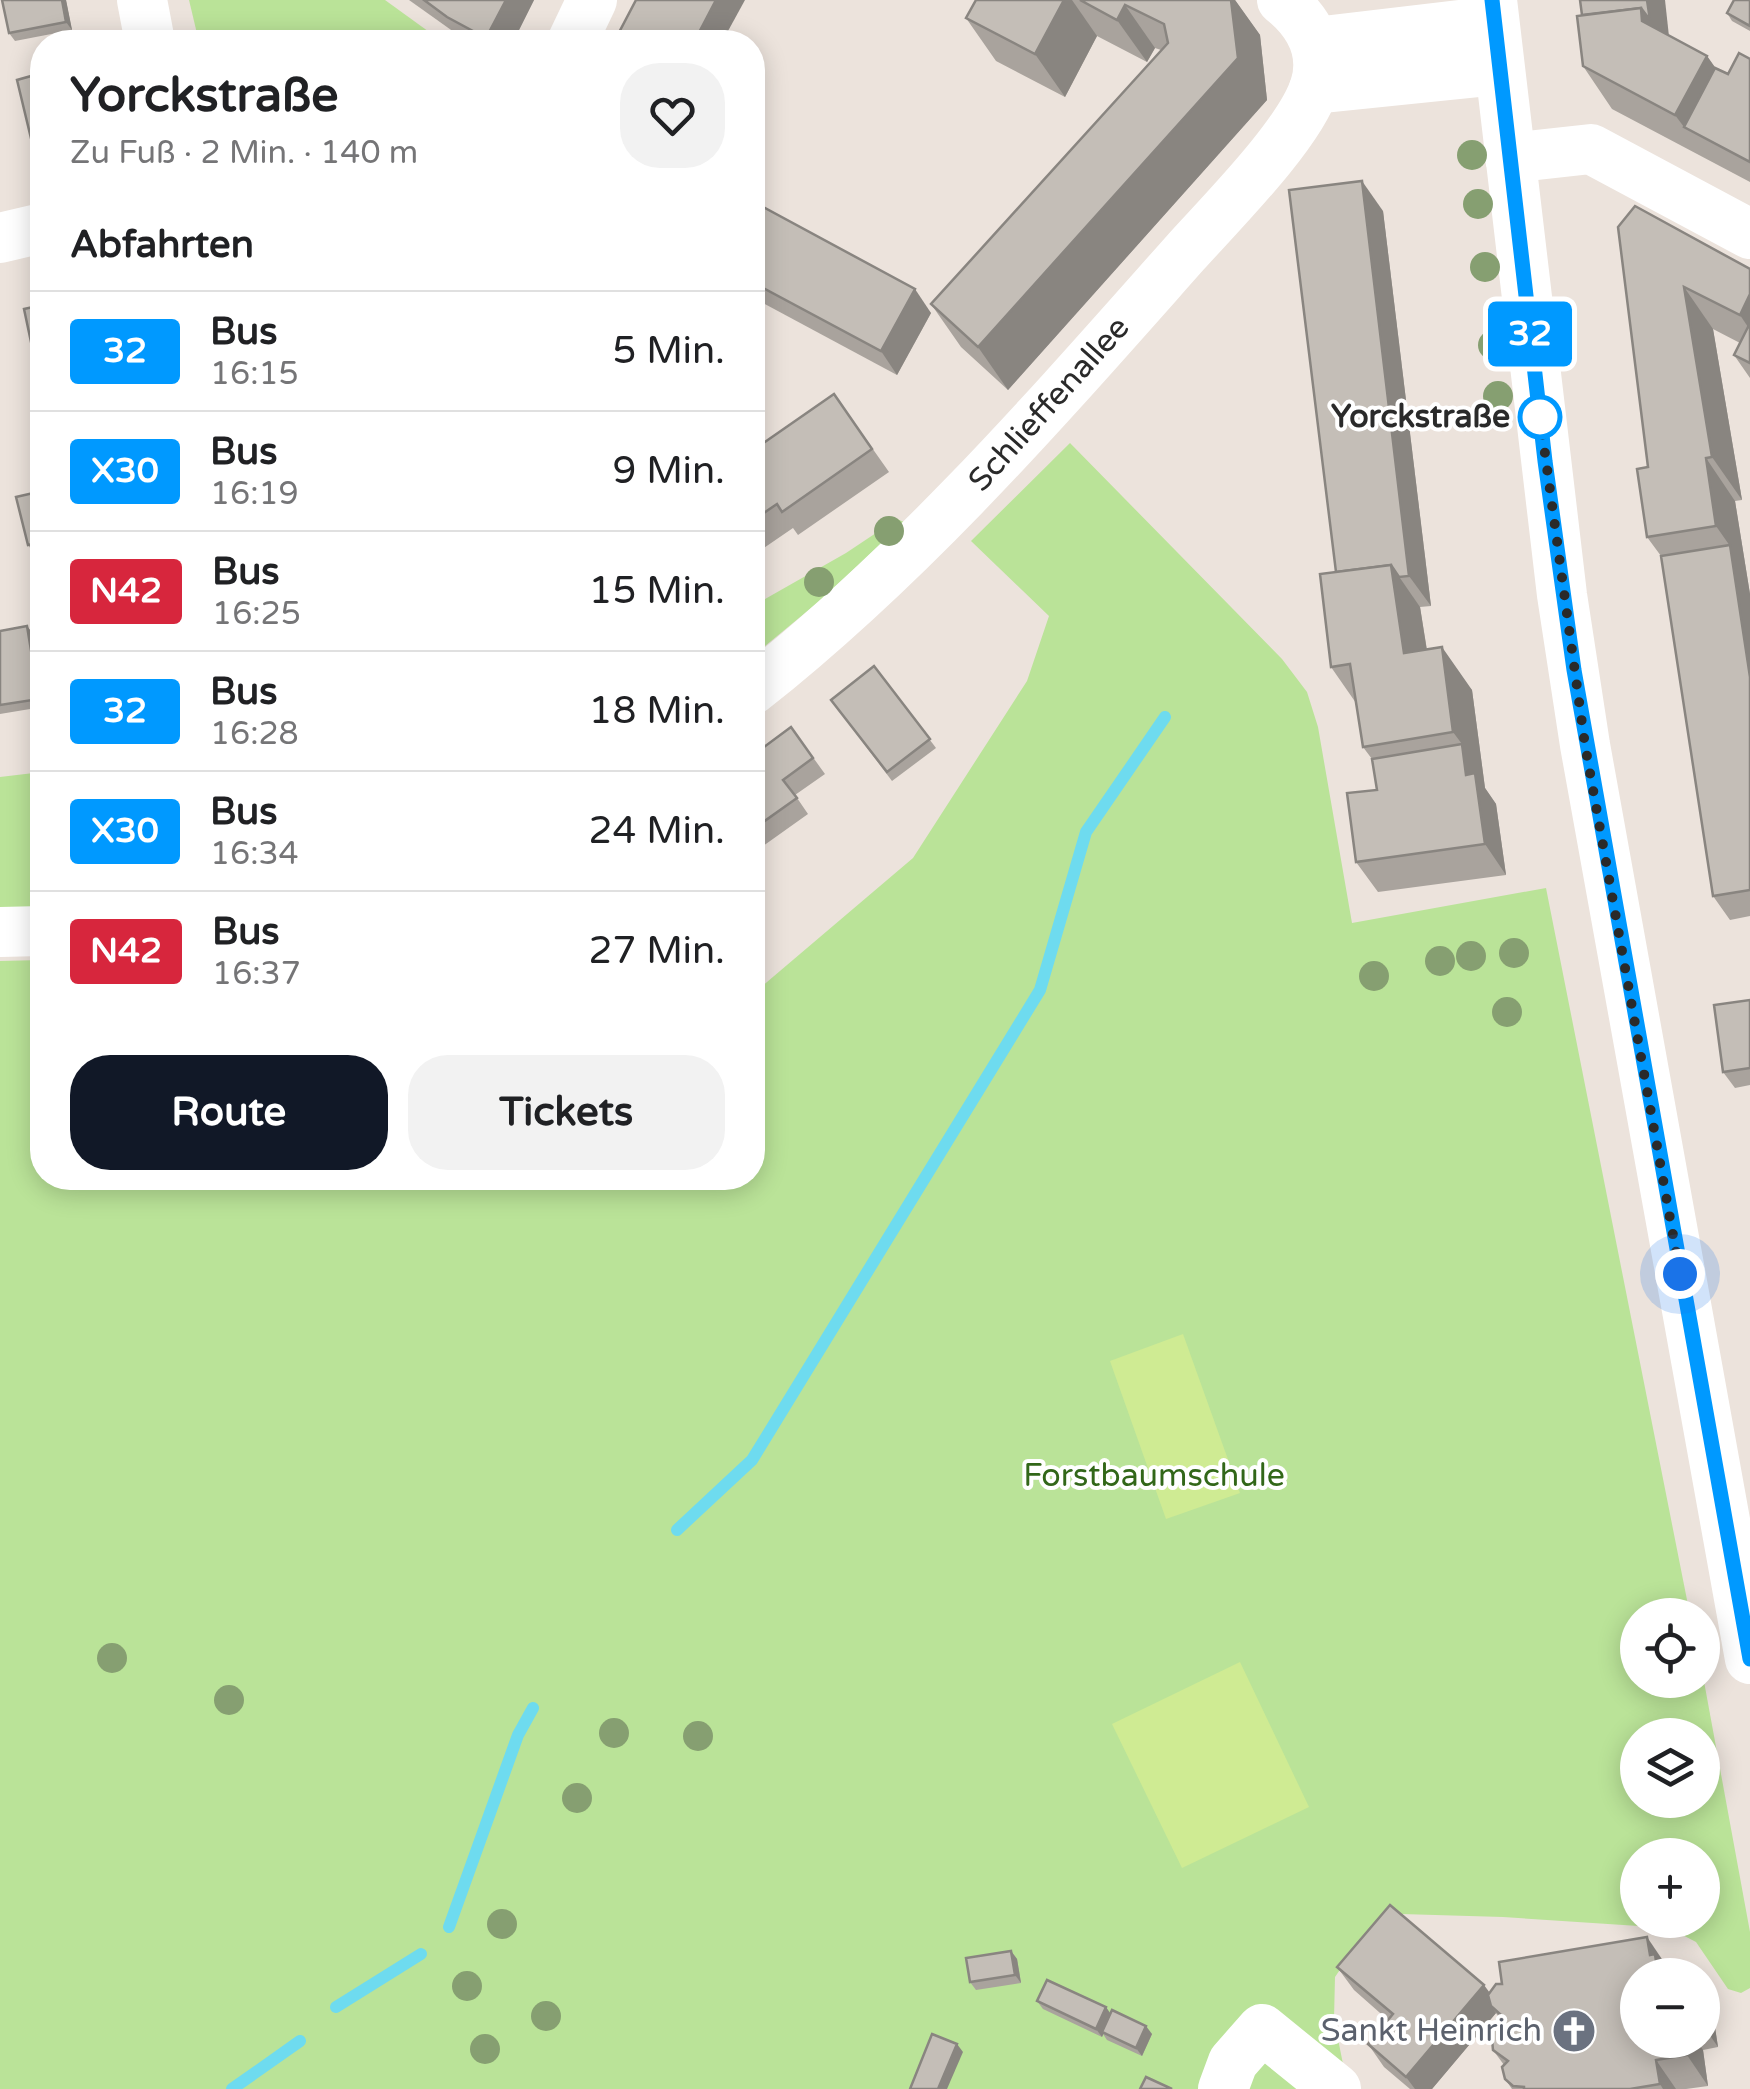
<!DOCTYPE html>
<html lang="de">
<meta charset="utf-8">
<style>
body{margin:0;font-family:"Varela Round",sans-serif;background:#f2f2f2;color:#202124;height:100vh;display:flex;flex-direction:column;font-size:38px;white-space:nowrap}
*{box-sizing:border-box;margin:0}
p{font-size:32px;color:#757577}
.icon{flex:none;width:55px;height:55px;fill:none;stroke:currentColor;stroke-width:2;stroke-linecap:round;stroke-linejoin:round}
.map{position:relative;flex:1;overflow:hidden}
.sheet{position:absolute;left:30px;top:30px;width:735px;height:1160px;display:flex;flex-direction:column;background:#fff;border-radius:40px;box-shadow:0 5px 25px #0003}
.sheet>*{flex:none}
.badge{padding:0 20px;border-radius:8px;font-size:35px;line-height:65px}
.fabs{position:absolute;left:1620px;top:1598px;display:grid;gap:20px}
.fabs a{display:grid;place-items:center;width:100px;height:100px;border-radius:50%;background:#fff;box-shadow:0 5px 25px #0003;font-size:50px}
.you{position:absolute;width:50px;height:50px;margin:-25px;border:8px solid #fff;border-radius:50%;background:#1a73e8;box-shadow:0 0 0 15px #1a73e833}
.map>.badge{position:absolute;translate:-50% -50%;box-shadow:0 0 0 5px #fff}
h2{padding:0 40px;font-size:38px;line-height:90px}
.round{display:grid;place-items:center;flex:none;width:105px;height:105px;border-radius:40px;background:#f2f2f2}
.summary{display:flex;align-items:center;justify-content:space-between;height:170px;padding:0 40px}
h1{font-size:48px;font-weight:700;line-height:75px}
.primary-button{display:flex;gap:20px;margin-top:auto;padding:20px 40px}
.primary-button a{flex:1;height:115px;border-radius:40px;background:#111827;color:#fff;font-size:40px;font-weight:700;line-height:115px;text-align:center}
.primary-button a+a{background:#f2f2f2;color:#202124}
ul{padding:0;list-style:none}
li{display:flex;align-items:center;gap:30px;height:120px;padding:0 40px;border-top:2px solid #e0e0e0}
li div{flex:1}
li b{display:block;font-size:38px}
li em{font-style:normal}
li .badge{min-width:110px;font-weight:700;text-align:center}
.map>svg:first-child{display:block}
.green{fill:#bae398;fill-rule:evenodd}
.pitch{fill:#cfeb93}
.lines{fill:none;stroke-linecap:round;stroke-linejoin:round}
.stream{stroke:#6edbef;stroke-width:12}
.minor{stroke:#fff;stroke-width:50}
.tree{fill:#869f71}
.wall{fill:#a9a39d}
.shaded-wall{fill:#898580}
.building{fill:#c4beb7;stroke:#898580;stroke-width:2.5}
.line-casing{stroke:#fff;stroke-width:22}
.line{stroke:#09f;stroke-width:15}
.walk{stroke:#2a2a2a;stroke-width:10;stroke-dasharray:0 18}
.stop-dot{fill:#fff;stroke:#09f;stroke-width:5}
.labels{text-anchor:middle;dominant-baseline:central;stroke-width:8;stroke-linejoin:round;paint-order:stroke}
.street-label{font-size:32px;fill:#2a2a2a;stroke:#fff}
.stop-label{font-size:32px;font-weight:bold;fill:#2a2a2a;stroke:#fff;text-anchor:end}
.park-label{font-size:32px;fill:#326719;stroke:#fff}
.worship-label{font-size:32px;fill:#5b616d;stroke:#fff;text-anchor:end}
</style>
<div class="map">
<svg width="1750" height="2089" viewBox="0 0 1750 2089">
<rect width="100%" height="100%" fill="#ece3dc"/>
<!-- green -->
<g class="green">
<polygon points="189,0 385,0 443,42 199,42"/>
<path d="M1070,443l212,216 25,33 11,35 34,196 194,-35 144,727h-52v65h64l1,-4 47,256v56l-9,5 -13,-4 -32,-47 -27,-14 -166,-11 -102,-3 -40,25 -26,38 -1,42 14,70h-1348v-1128l42,-1v218h710l1,-184 160,-136 114,-177 22,-65 -78,-75zM1638,1735h64v65h-64zM1638,1855h64v65h-64z"/>
<polygon points="897,519 904,522 822,599 753,656 753,606 846,553"/>
<polygon points="42,772 42,908 0,912 0,777"/>
</g>
<!-- pitch -->
<g class="pitch">
<polygon points="1183,1334 1240,1493 1166,1519 1110,1361"/>
<polygon points="1240,1662 1309,1807 1182,1868 1112,1724"/>
</g>
<g class="lines">
<!-- stream -->
<g class="stream">
<polyline points="677,1530 752,1460 1040,990 1086,832 1165,717"/>
<polyline points="449,1927 518,1735 533,1708"/>
<polyline points="336,2007 421,1954"/>
<polyline points="232,2089 300,2041"/>
</g>
<!-- minor -->
<g class="minor">
<polyline points="142,0 150,42"/>
<polyline points="1492,0 1562,595 1585,745 1750,1659"/>
<polyline points="572,42 592,0"/>
<polyline points="1315,42 1494,21"/>
<polyline points="1314,89 1499,70"/>
<polyline points="1510,158 1591,149 1750,234"/>
<polyline points="0,238 42,228"/>
<path d="M752,690c162,-128 297,-284 433,-437 36,-40 115,-119 130,-167 11,-35 -7,-65 -33,-86"/>
<polyline points="0,932 42,931"/>
<polyline points="1223,2089 1233,2062 1262,2029 1336,2089"/>
</g>
</g>
<!-- trees -->
<g class="tree">
<circle cx="1472" cy="155" r="15"/>
<circle cx="1478" cy="204" r="15"/>
<circle cx="1485" cy="267" r="15"/>
<circle cx="1493" cy="345" r="15"/>
<circle cx="1498" cy="396" r="15"/>
<circle cx="889" cy="531" r="15"/>
<circle cx="819" cy="582" r="15"/>
<circle cx="1514" cy="953" r="15"/>
<circle cx="1471" cy="956" r="15"/>
<circle cx="1440" cy="961" r="15"/>
<circle cx="1374" cy="976" r="15"/>
<circle cx="1507" cy="1012" r="15"/>
<circle cx="112" cy="1658" r="15"/>
<circle cx="229" cy="1700" r="15"/>
<circle cx="614" cy="1733" r="15"/>
<circle cx="698" cy="1736" r="15"/>
<circle cx="577" cy="1798" r="15"/>
<circle cx="502" cy="1924" r="15"/>
<circle cx="467" cy="1986" r="15"/>
<circle cx="546" cy="2016" r="15"/>
<circle cx="485" cy="2049" r="15"/>
</g>
<!-- wall -->
<g class="wall">
<polygon points="2,0 66,0 72,30 15,41 9,33"/>
<polygon points="409,0 534,0 513,42 468,42"/>
<polygon points="976,0 1235,0 1260,35 1267,100 1008,390 961,347 931,304 1161,50 1155,48 1147,62 1097,36 1065,97 996,61 966,18"/>
<polygon points="1750,0 1750,31 1732,21 1727,13"/>
<polygon points="1582,15 1669,36 1707,56 1715,68 1728,74 1750,59 1750,182 1612,109 1583,66"/>
<polygon points="752,201 931,313 897,375 752,297"/>
<polygon points="1383,211 1431,606 1420,607 1427,650 1472,690 1485,788 1496,804 1506,875 1378,892 1356,862 1377,790 1372,759 1363,747 1356,703 1331,667 1336,572"/>
<polygon points="1618,227 1750,269 1750,378 1734,355 1740,343 1713,329 1742,500 1735,501 1750,594 1750,916 1730,920 1713,896 1661,556 1647,537 1648,467"/>
<polygon points="834,394 889,472 798,535 793,528 752,556 752,451"/>
<polygon points="42,491 42,551 34,553 28,545"/>
<polygon points="27,626 33,634 42,695 42,707 0,714 0,631"/>
<polygon points="874,666 936,748 892,781 831,700"/>
<polygon points="791,727 825,774 795,795 808,814 752,854 752,756"/>
<polygon points="1750,1000 1750,1085 1735,1088 1723,1072"/>
<polygon points="1011,1951 1017,1959 1021,1983 976,1990 970,1982"/>
<polygon points="1337,1967 1490,1993 1638,2040 1702,2040 1702,1994 1712,2008 1718,2047 1703,2050 1708,2086 1686,2089 1512,2089 1505,2079 1504,2065 1493,2050 1499,2018 1496,2013 1432,2089 1410,2089 1384,2067 1368,2044 1388,2020 1354,1990"/>
<polygon points="1037,2001 1106,2007 1110,2014 1152,2034 1142,2056 1107,2040 1103,2034 1102,2037 1043,2009"/>
</g>
<!-- shaded-wall -->
<g class="shaded-wall">
<polygon points="62,0 66,0 72,30 66,22"/>
<polygon points="506,0 534,0 513,42 489,42 486,38"/>
<polygon points="716,0 745,0 722,42 694,42"/>
<polygon points="1064,0 1072,0 1097,36 1065,97 1035,54"/>
<polygon points="1231,0 1235,0 1260,35 1267,100 1008,390 978,347"/>
<polygon points="1647,0 1665,0 1672,64 1642,21 1641,8"/>
<polygon points="1125,5 1155,48 1147,62 1117,20"/>
<polygon points="1707,56 1737,98 1684,127 1675,115"/>
<polygon points="1362,181 1383,211 1431,606 1409,576"/>
<polygon points="1684,287 1713,329 1742,500 1712,457"/>
<polygon points="915,289 931,313 897,375 881,351"/>
<polygon points="1750,294 1750,330 1740,315"/>
<polygon points="1706,458 1735,501 1750,594 1750,677 1730,546 1716,526"/>
<polygon points="1391,565 1420,607 1434,696 1404,653"/>
<polygon points="27,626 33,634 42,695 42,704 39,699"/>
<polygon points="1442,647 1472,690 1485,788 1496,804 1506,875 1485,844 1466,775 1462,744 1453,732"/>
<polygon points="1647,1937 1668,1968 1662,1975 1650,1955"/>
<polygon points="1011,1951 1017,1959 1021,1983 1015,1975"/>
<polygon points="1484,1985 1501,2008 1491,2006 1496,2013 1432,2089 1415,2089 1406,2077"/>
<polygon points="1702,1994 1712,2008 1718,2047 1702,2024"/>
<polygon points="1106,2007 1112,2016 1102,2037 1096,2029"/>
<polygon points="1146,2026 1152,2034 1142,2056 1136,2048"/>
<polygon points="1685,2040 1696,2040 1703,2050 1708,2086 1687,2055"/>
<polygon points="957,2044 963,2052 947,2089 938,2089"/>
<polygon points="1656,2060 1676,2089 1663,2089 1660,2084"/>
</g>
<!-- building -->
<g class="building">
<polygon points="2,0 62,0 66,22 9,33"/>
<polygon points="424,0 506,0 486,38 447,17"/>
<polygon points="636,0 716,0 694,42 614,42"/>
<polygon points="976,0 1064,0 1035,54 966,18"/>
<polygon points="1080,0 1231,0 1238,58 978,347 931,304 1168,43 1164,24 1125,5 1117,20"/>
<polygon points="1580,0 1647,0 1650,20 1641,8 1582,15"/>
<polygon points="1734,0 1750,0 1750,26 1727,13"/>
<polygon points="1641,8 1642,21 1707,56 1675,115 1583,66 1577,16"/>
<polygon points="1739,53 1750,59 1750,162 1684,127 1715,68 1728,74"/>
<polygon points="42,73 42,180 41,180 17,80"/>
<polygon points="1362,181 1409,576 1399,577 1391,565 1336,572 1289,190"/>
<polygon points="752,201 915,289 881,351 752,282"/>
<polygon points="1635,206 1750,269 1750,294 1740,315 1684,287 1712,457 1706,458 1716,526 1647,537 1637,469 1648,467 1618,227"/>
<polygon points="42,305 42,374 38,375 24,309"/>
<polygon points="1750,323 1750,363 1734,355"/>
<polygon points="834,394 872,449 782,512 777,504 752,521 752,451"/>
<polygon points="42,491 42,542 28,545 16,497"/>
<polygon points="1730,545 1750,677 1750,890 1713,896 1661,556"/>
<polygon points="1391,565 1404,653 1442,647 1453,732 1363,747 1350,664 1331,667 1320,574"/>
<polygon points="27,626 39,699 0,705 0,631"/>
<polygon points="874,666 930,739 887,772 831,700"/>
<polygon points="791,727 813,758 783,780 797,798 752,830 752,756"/>
<polygon points="1462,744 1466,775 1475,773 1485,844 1356,862 1347,793 1377,790 1372,759"/>
<polygon points="1750,1000 1750,1068 1723,1072 1714,1005"/>
<polygon points="1390,1905 1484,1985 1406,2077 1368,2044 1393,2014 1337,1967"/>
<polygon points="1647,1937 1650,1955 1655,1954 1657,1969 1673,1966 1674,1975 1638,1975 1638,2040 1685,2040 1687,2055 1656,2060 1660,2084 1630,2089 1524,2089 1524,2087 1513,2086 1505,2079 1502,2067 1508,2061 1493,2050 1491,2028 1501,2015 1491,2006 1488,1995 1496,1984 1502,1984 1499,1962"/>
<polygon points="1011,1951 1015,1975 970,1982 966,1958"/>
<polygon points="1047,1980 1106,2007 1096,2029 1037,2001"/>
<polygon points="1112,2010 1146,2026 1136,2048 1102,2032"/>
<polygon points="932,2034 957,2044 938,2089 910,2089"/>
<polygon points="1146,2077 1172,2089 1140,2089"/>
</g>
<g class="lines">
<defs>
<polyline id="line" points="1492,0 1545,461 1574,670 1750,1659"/>
</defs>
<!-- line casing -->
<use href="#line" class="line-casing"/>
<!-- line -->
<use href="#line" class="line"/>
<!-- walk -->
<polyline class="walk" points="1540,417 1585,745 1680,1274"/>
</g>
<!-- icons -->
<defs>
<symbol id="church-disc" viewBox="-11 -11 22 22"><circle r="9.5" fill="#6b7280" stroke="#fff"/><path d="M-1.2-6h2.4v3.5h3.3v2.4h-3.3V6h-2.4V-.1h-3.3v-2.4h3.3Z" fill="#fff"/></symbol>
</defs>
<g fill-rule="evenodd">
<use href="#church-disc" x="1549" y="2006" width="50" height="50"/>
</g>
<!-- markers -->
<circle class="stop-dot" cx="1540" cy="417" r="20"/>
<g class="labels">
<!-- street labels -->
<g class="street-label">
<text transform="translate(1049 404) rotate(-48)">Schlieffenallee</text>
</g>
<!-- stop labels -->
<g class="stop-label">
<text x="1510" y="417">Yorckstraße</text>
</g>
<!-- park labels -->
<g class="park-label">
<text x="1154" y="1476">Forstbaumschule</text>
</g>
<!-- worship labels -->
<g class="worship-label">
<text x="1542" y="2031">Sankt Heinrich</text>
</g>
</g>
</svg>
<div class="fabs">
<a><svg class="icon" aria-label="locate" viewBox="0 0 24 24"><circle cx="12" cy="12" r="6"/><path d="M12 2v4M12 18v4M2 12h4M18 12h4"/></svg></a>
<a><svg class="icon" aria-label="layers" viewBox="0 0 24 24"><path d="M12 4l9 5-9 5-9-5zM3 14l9 5 9-5"/></svg></a>
<a>+</a>
<a>−</a>
</div>
<div class="you" style="left:1680px;top:1274px"></div>
<b class="badge" style="left:1530px;top:334px;background:#09f;color:#fff">32</b>
<section class="sheet">
<div class="summary"><div><h1>Yorckstraße</h1><p>Zu Fuß · 2 Min. · 140 m</p></div><a class="round"><svg class="icon" aria-label="heart" viewBox="0 0 24 24"><path d="M12 20l-8-8c-3-5 5-10 8-4 3-6 11-1 8 4z"/></svg></a></div>
<h2>Abfahrten</h2>
<ul>
<li><span class="badge" style="background:#09f;color:#fff">32</span><div><b>Bus</b><p>16:15</p></div><em>5 Min.</em></li>
<li><span class="badge" style="background:#09f;color:#fff">X30</span><div><b>Bus</b><p>16:19</p></div><em>9 Min.</em></li>
<li><span class="badge" style="background:#d7263d;color:#fff">N42</span><div><b>Bus</b><p>16:25</p></div><em>15 Min.</em></li>
<li><span class="badge" style="background:#09f;color:#fff">32</span><div><b>Bus</b><p>16:28</p></div><em>18 Min.</em></li>
<li><span class="badge" style="background:#09f;color:#fff">X30</span><div><b>Bus</b><p>16:34</p></div><em>24 Min.</em></li>
<li><span class="badge" style="background:#d7263d;color:#fff">N42</span><div><b>Bus</b><p>16:37</p></div><em>27 Min.</em></li>
</ul>
<div class="primary-button"><a>Route</a><a>Tickets</a></div>
</section>
</div>
